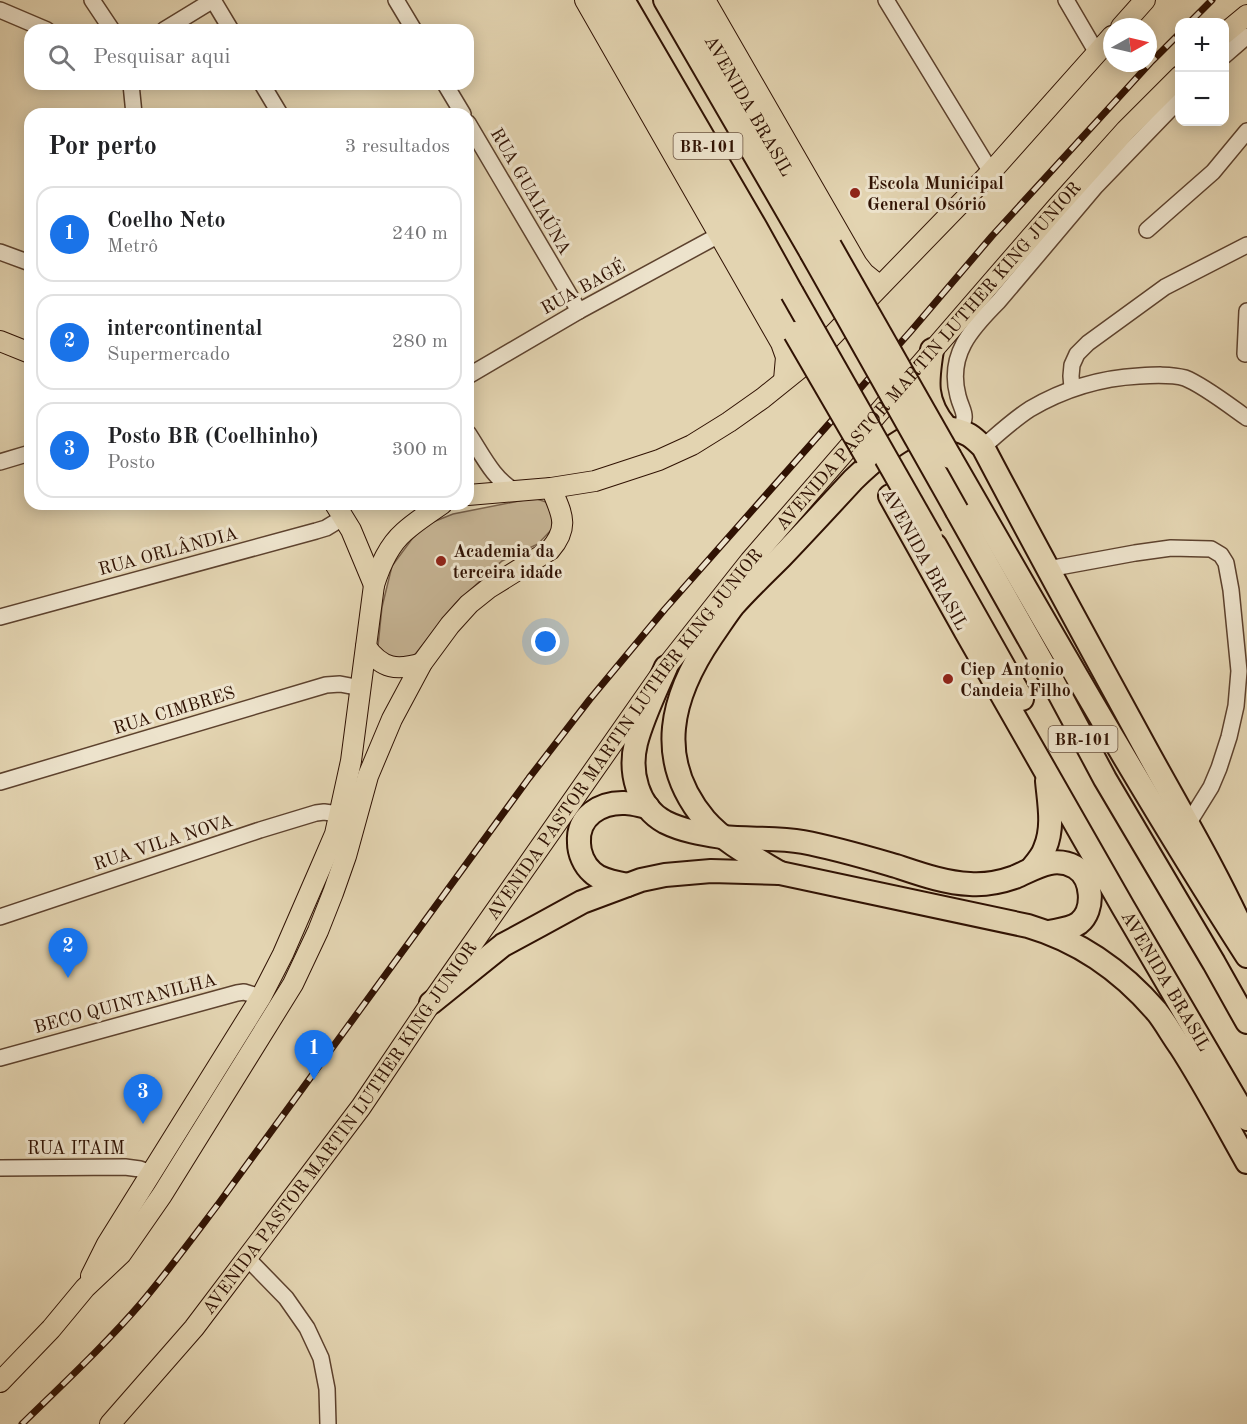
<!DOCTYPE html>
<html lang="pt">
<meta charset="utf-8">
<style>
:root{--surface:#fff;--page:#f2f2f2;--text:#202124;--muted:#757577;--line:#e0e0e0;--accent:#1a73e8}
body{margin:0;font-family:"Old Standard TT",serif;background:var(--page);color:var(--text)}
.controls{position:absolute;right:18px;top:18px;display:grid;overflow:hidden;border-radius:12px;box-shadow:0 3px 15px #0003}
.controls button{width:54px;height:54px;display:grid;place-items:center;padding:0;border:0;border-bottom:2px solid var(--line);background:var(--surface);color:var(--text);font:30px sans-serif}
.compass{position:absolute;left:1103px;top:18px;width:54px;height:54px;border-radius:50%;background:var(--surface);box-shadow:0 3px 15px #0003;rotate:82deg}
.you{position:absolute;left:546px;top:642px;width:21px;height:21px;margin:-15px;border:4px solid #fff;border-radius:50%;background:#1a73e8;box-shadow:0 0 0 9px #1a73e833}
.badge{display:grid;place-items:center;width:39px;height:39px;border-radius:50%;background:var(--accent);color:#fff;font-size:20px;font-weight:700}
.pin{position:absolute;translate:-50% -50px;filter:drop-shadow(0 2px 3px #0008)}
.pin::after{content:'';position:absolute;top:32px;width:21px;height:18px;background:inherit;clip-path:polygon(0 0,100% 0,50% 100%)}
.list{margin:0;padding:0;list-style:none}
h2{display:flex;justify-content:space-between;align-items:center;height:78px;margin:0;padding:0 24px;font-size:26px}
h2 small{font-size:20px;font-weight:400;color:var(--muted)}
.list li{display:grid;grid-template-columns:39px 1fr auto;gap:18px;align-items:center;box-sizing:border-box;height:96px;margin:0 12px 12px;padding:0 12px;border:2px solid var(--line);border-radius:18px}
.list b{display:block;font-size:22px;white-space:nowrap}
.list p{margin:0;font-size:20px;white-space:nowrap;color:var(--muted)}
.list em{font-size:20px;font-style:normal;color:var(--muted)}
.icon{flex:none;width:33px;height:33px;fill:none;stroke:currentColor;stroke-width:2;stroke-linecap:round;stroke-linejoin:round}
.map{position:relative;flex:none;width:1247px;height:1424px;overflow:hidden}
.search{position:absolute;background:var(--surface);box-shadow:0 3px 15px #0003;left:24px;top:24px;width:450px;height:66px;display:flex;align-items:center;gap:15px;box-sizing:border-box;padding:0 21px;border-radius:18px;color:var(--muted);font-size:22px}
.panel{position:absolute;background:var(--surface);box-shadow:0 3px 15px #0003;left:24px;top:108px;width:450px;height:402px;border-radius:18px}
.map>svg:first-child{display:block}
.green{fill:#c5b393;stroke:#7a624b;stroke-width:1.5}
.lines{fill:none;stroke-linecap:round;stroke-linejoin:round}
.minor-casing{stroke:#5d422e;stroke-width:18}
.major-casing{stroke:#301203;stroke-width:22}
.highway-casing{stroke:#301203;stroke-width:26}
.minor{stroke:#ede3cc;stroke-width:15}
.major{stroke:#e3d4b1;stroke-width:20}
.highway{stroke:#e3d4b1;stroke-width:22}
.rail-casing{stroke:#301203;stroke-width:7}
.rail{stroke:#ede3cc;stroke-width:4.5;stroke-dasharray:14;stroke-linecap:butt}
.highway-bridge-casing{stroke:#301203;stroke-width:26;stroke-linecap:butt}
.highway-bridge{stroke:#e3d4b1;stroke-width:22}
.poi-dot{fill:#8f2418;stroke:#ede3cc;stroke-width:2}
.labels{text-anchor:middle;stroke-width:6;stroke-linejoin:round;paint-order:stroke}
.shield{fill:#ede3cc;stroke:#69513f;stroke-width:1.5}
.shield-label{font-size:16px;font-weight:bold;fill:#301203}
.street-label{font-size:18px;fill:#301203;stroke:#ede3cc}
.poi-label{font-size:18px;font-weight:bold;fill:#301203;stroke:#ede3cc;text-anchor:start}
</style>
<div class="map">
<svg width="1247" height="1424" viewBox="0 0 1247 1424">
<rect width="100%" height="100%" fill="#e3d4b1"/>
<filter id="stains"><feTurbulence type="fractalNoise" baseFrequency=".00333" numOctaves="4"/><feColorMatrix values="0 0 0 0 .2 0 0 0 0 .09 0 0 0 0 .02 0 0 0 .5 -.17"/></filter>
<radialGradient id="worn" r=".72"><stop offset=".6" stop-color="#630" stop-opacity="0"/><stop offset="1" stop-color="#630" stop-opacity=".3"/></radialGradient>
<polygon class="green" points="534,498 546,502 552,514 552,529 538,544 502,561 455,604 413,657 383,661 378,646 382,607 392,566 412,539 428,524 453,514"/>
<g class="lines">
<defs>
<g id="minor">
<polyline points="92,0 112,30"/>
<polyline points="213,0 231,30"/>
<polyline points="396,0 414,30"/>
<polyline points="886,0 991,172"/>
<polyline points="1066,0 1097,53"/>
<polyline points="0,10 47,30"/>
<polyline points="164,30 213,0"/>
<polyline points="1224,56 1247,36"/>
<polyline points="131,84 134,114"/>
<polyline points="262,84 280,114"/>
<polyline points="445,84 463,114"/>
<polyline points="468,123 579,311"/>
<polyline points="1147,230 1213,172 1247,131"/>
<polyline points="0,252 30,263"/>
<polyline points="1245,354 1247,311"/>
<polyline points="468,376 579,311 719,235"/>
<polyline points="1072,388 1071,376 1072,365 1077,354 1088,343 1165,287 1247,245"/>
<path d="M959,431C969,414 962,412 958,396C947,355 971,329 998,302L1096,186L1180,99"/>
<path d="M468,433C482,454 493,479 515,491"/>
<path d="M983,447C998,434 1013,420 1030,409C1064,389 1100,378 1139,376C1154,375 1171,374 1185,378C1203,385 1230,406 1247,418"/>
<polyline points="0,462 30,453"/>
<polyline points="1048,569 1135,553 1171,548 1211,549 1221,555 1226,563 1231,590 1239,671 1236,706 1229,737 1219,768 1211,787 1188,824"/>
<polyline points="0,617 316,531 326,528 344,517"/>
<polyline points="0,782 326,685 340,684 361,688"/>
<polyline points="0,917 260,830 316,813 324,812 339,814"/>
<polyline points="0,1058 237,993 244,992 261,997"/>
<polyline points="0,1168 125,1167 140,1169 151,1173"/>
<polyline points="247,1258 286,1298 307,1328 321,1358 327,1389 328,1424"/>
</g>
<g id="major">
<polyline points="585,0 781,343 786,357 784,380"/>
<polyline points="705,0 857,264 864,273 880,286"/>
<polyline points="1121,27 1145,0"/>
<polyline points="1224,34 1247,15"/>
<polyline points="0,341 30,353"/>
<polyline points="468,495 551,488 595,481 659,460 692,445 729,422 763,398 804,365 991,172 1112,36"/>
<polyline points="335,504 351,530 374,585"/>
<path d="M366,647C382,669 397,671 422,663"/>
<path d="M91,1276L107,1244L261,997L283,954L323,862L335,834L351,761L374,585C380,566 388,546 404,532C415,522 429,513 442,504"/>
<path d="M0,1382L51,1329L85,1288L121,1254L162,1195L293,984L318,931L333,893L346,856L368,776L392,719L422,663L450,625L469,604L489,588L550,550C570,527 562,514 551,488"/>
<path id="s1" d="M110,1424L194,1328L361,1107L431,1003L666,667L750,561L1057,207L1126,130L1180,76"/>
</g>
<g id="highway">
<polyline points="603,0 795,333"/>
<polyline points="623,0 756,228 792,293"/>
<polyline points="665,0 811,252"/>
<path id="s2" d="M688,0L830,246"/>
<path d="M932,350C927,381 924,401 946,427"/>
<path d="M950,457C1047,625 1142,793 1247,956"/>
<path id="s3" d="M890,496L966,632L1123,907L1247,1119"/>
<polyline points="957,511 1051,678 1105,779 1214,963 1247,1022"/>
<polyline points="935,545 1022,699"/>
<path d="M666,667C656,690 642,719 636,743C629,771 637,807 665,822C683,831 703,834 722,837C749,840 776,837 803,842C835,848 865,857 896,866C920,874 945,883 970,884C985,885 1001,882 1015,877C1034,869 1053,855 1075,867C1093,878 1095,910 1079,923C1071,929 1058,930 1049,932"/>
<path d="M1032,868C1037,862 1043,855 1045,848C1054,827 1049,803 1047,781"/>
<path d="M780,873C755,858 724,842 705,820C654,759 671,696 712,636C719,626 726,615 733,606C748,589 765,573 781,557C805,532 829,506 853,480C882,452 926,412 969,435C974,438 979,443 983,447C1036,548 1091,648 1145,747C1180,811 1218,874 1247,940"/>
<path d="M627,885C615,882 601,881 592,872C584,865 579,853 579,843C577,816 601,802 625,803C633,803 641,806 648,807"/>
<path d="M431,1003L503,945L540,925L582,902L641,880L665,875L711,871L780,873L1028,926C1079,941 1122,971 1157,1012C1165,1022 1172,1035 1180,1046C1204,1083 1225,1123 1247,1162"/>
</g>
</defs>
<use href="#minor" class="minor-casing"/>
<use href="#major" class="major-casing"/>
<use href="#highway" class="highway-casing"/>
<use href="#minor" class="minor"/>
<use href="#major" class="major"/>
<use href="#highway" class="highway"/>
<defs>
<g id="rail">
<polyline points="1190,22 1212,0"/>
<path d="M22,1424C63,1384 105,1345 142,1302C169,1270 194,1236 219,1203L529,778L590,699L665,609L911,331L992,236L1152,61L1180,33"/>
</g>
</defs>
<use href="#rail" class="rail-casing"/>
<use href="#rail" class="rail"/>
<defs>
<g id="highway-bridge">
<polyline points="830,246 950,457"/>
<polyline points="811,252 957,511"/>
<polyline points="792,293 931,537"/>
<polyline points="795,333 867,457"/>
</g>
</defs>
<use href="#highway-bridge" class="highway-bridge-casing"/>
<use href="#highway-bridge" class="highway-bridge"/>
</g>
<g class="poi-dot">
<circle cx="855" cy="193" r="6"/>
<circle cx="441" cy="561" r="6"/>
<circle cx="948" cy="679" r="6"/>
</g>
<g class="labels">
<g class="shield">
<rect x="673.5" y="133" width="69" height="26" rx="4.5"/>
<rect x="1048.5" y="726" width="69" height="26" rx="4.5"/>
</g>
<g class="shield-label">
<text x="708" y="152">BR-101</text>
<text x="1083" y="745">BR-101</text>
</g>
<g class="street-label">
<text dy="6" stroke="none"><textPath href="#s2" startOffset="122">AVENIDA BRASIL</textPath></text>
<text transform="translate(531 191) rotate(60)" y="6">RUA GUAIAÚNA</text>
<text transform="translate(583 287) rotate(-29)" y="6">RUA BAGÉ</text>
<text dy="6" stroke="none"><textPath href="#s1" startOffset="1347">AVENIDA PASTOR MARTIN LUTHER KING JUNIOR</textPath></text>
<text transform="translate(168 551) rotate(-15)" y="6">RUA ORLÂNDIA</text>
<text transform="translate(925 559) rotate(61)" y="6">AVENIDA BRASIL</text>
<text transform="translate(174 710) rotate(-17)" y="6">RUA CIMBRES</text>
<text dy="6" stroke="none"><textPath href="#s1" startOffset="861">AVENIDA PASTOR MARTIN LUTHER KING JUNIOR</textPath></text>
<text transform="translate(163 842) rotate(-18)" y="6">RUA VILA NOVA</text>
<text dy="6" stroke="none"><textPath href="#s3" startOffset="558">AVENIDA BRASIL</textPath></text>
<text transform="translate(125 1003) rotate(-15)" y="6">BECO QUINTANILHA</text>
<text dy="6" stroke="none"><textPath href="#s1" startOffset="375">AVENIDA PASTOR MARTIN LUTHER KING JUNIOR</textPath></text>
<text x="76" y="1154">RUA ITAIM</text>
</g>
<g class="poi-label">
<text x="867" y="189">Escola Municipal<tspan x="867" dy="21">General Osório</tspan></text>
<text x="453" y="557">Academia da<tspan x="453" dy="21">terceira idade</tspan></text>
<text x="960" y="675">Ciep Antonio<tspan x="960" dy="21">Candeia Filho</tspan></text>
</g>
</g>
<rect width="100%" height="100%" filter="url(#stains)"/>
<rect width="100%" height="100%" fill="url(#worn)"/>
</svg>
<div class="controls">
<button>+</button>
<button>−</button>
</div>
<svg class="compass" viewBox="-18 -18 36 36"><path d="M0-13l5 13h-10z" fill="#e53935"/><path d="M0 13l5-13h-10z" fill="#757577"/></svg>
<div class="you"></div>
<div class="pin badge" style="left:314px;top:1080px">1</div>
<div class="pin badge" style="left:68px;top:978px">2</div>
<div class="pin badge" style="left:143px;top:1124px">3</div>
<div class="search"><svg class="icon" aria-label="search" viewBox="0 0 24 24"><circle cx="10" cy="10" r="6"/><path d="M15 15l6 6"/></svg>Pesquisar aqui</div>
<section class="panel">
<h2>Por perto<small>3 resultados</small></h2>
<ul class="list">
<li><span class="badge">1</span><div><b>Coelho Neto</b><p>Metrô</p></div><em>240 m</em></li>
<li><span class="badge">2</span><div><b>intercontinental</b><p>Supermercado</p></div><em>280 m</em></li>
<li><span class="badge">3</span><div><b>Posto BR (Coelhinho)</b><p>Posto</p></div><em>300 m</em></li>
</ul>
</section>
</div>
